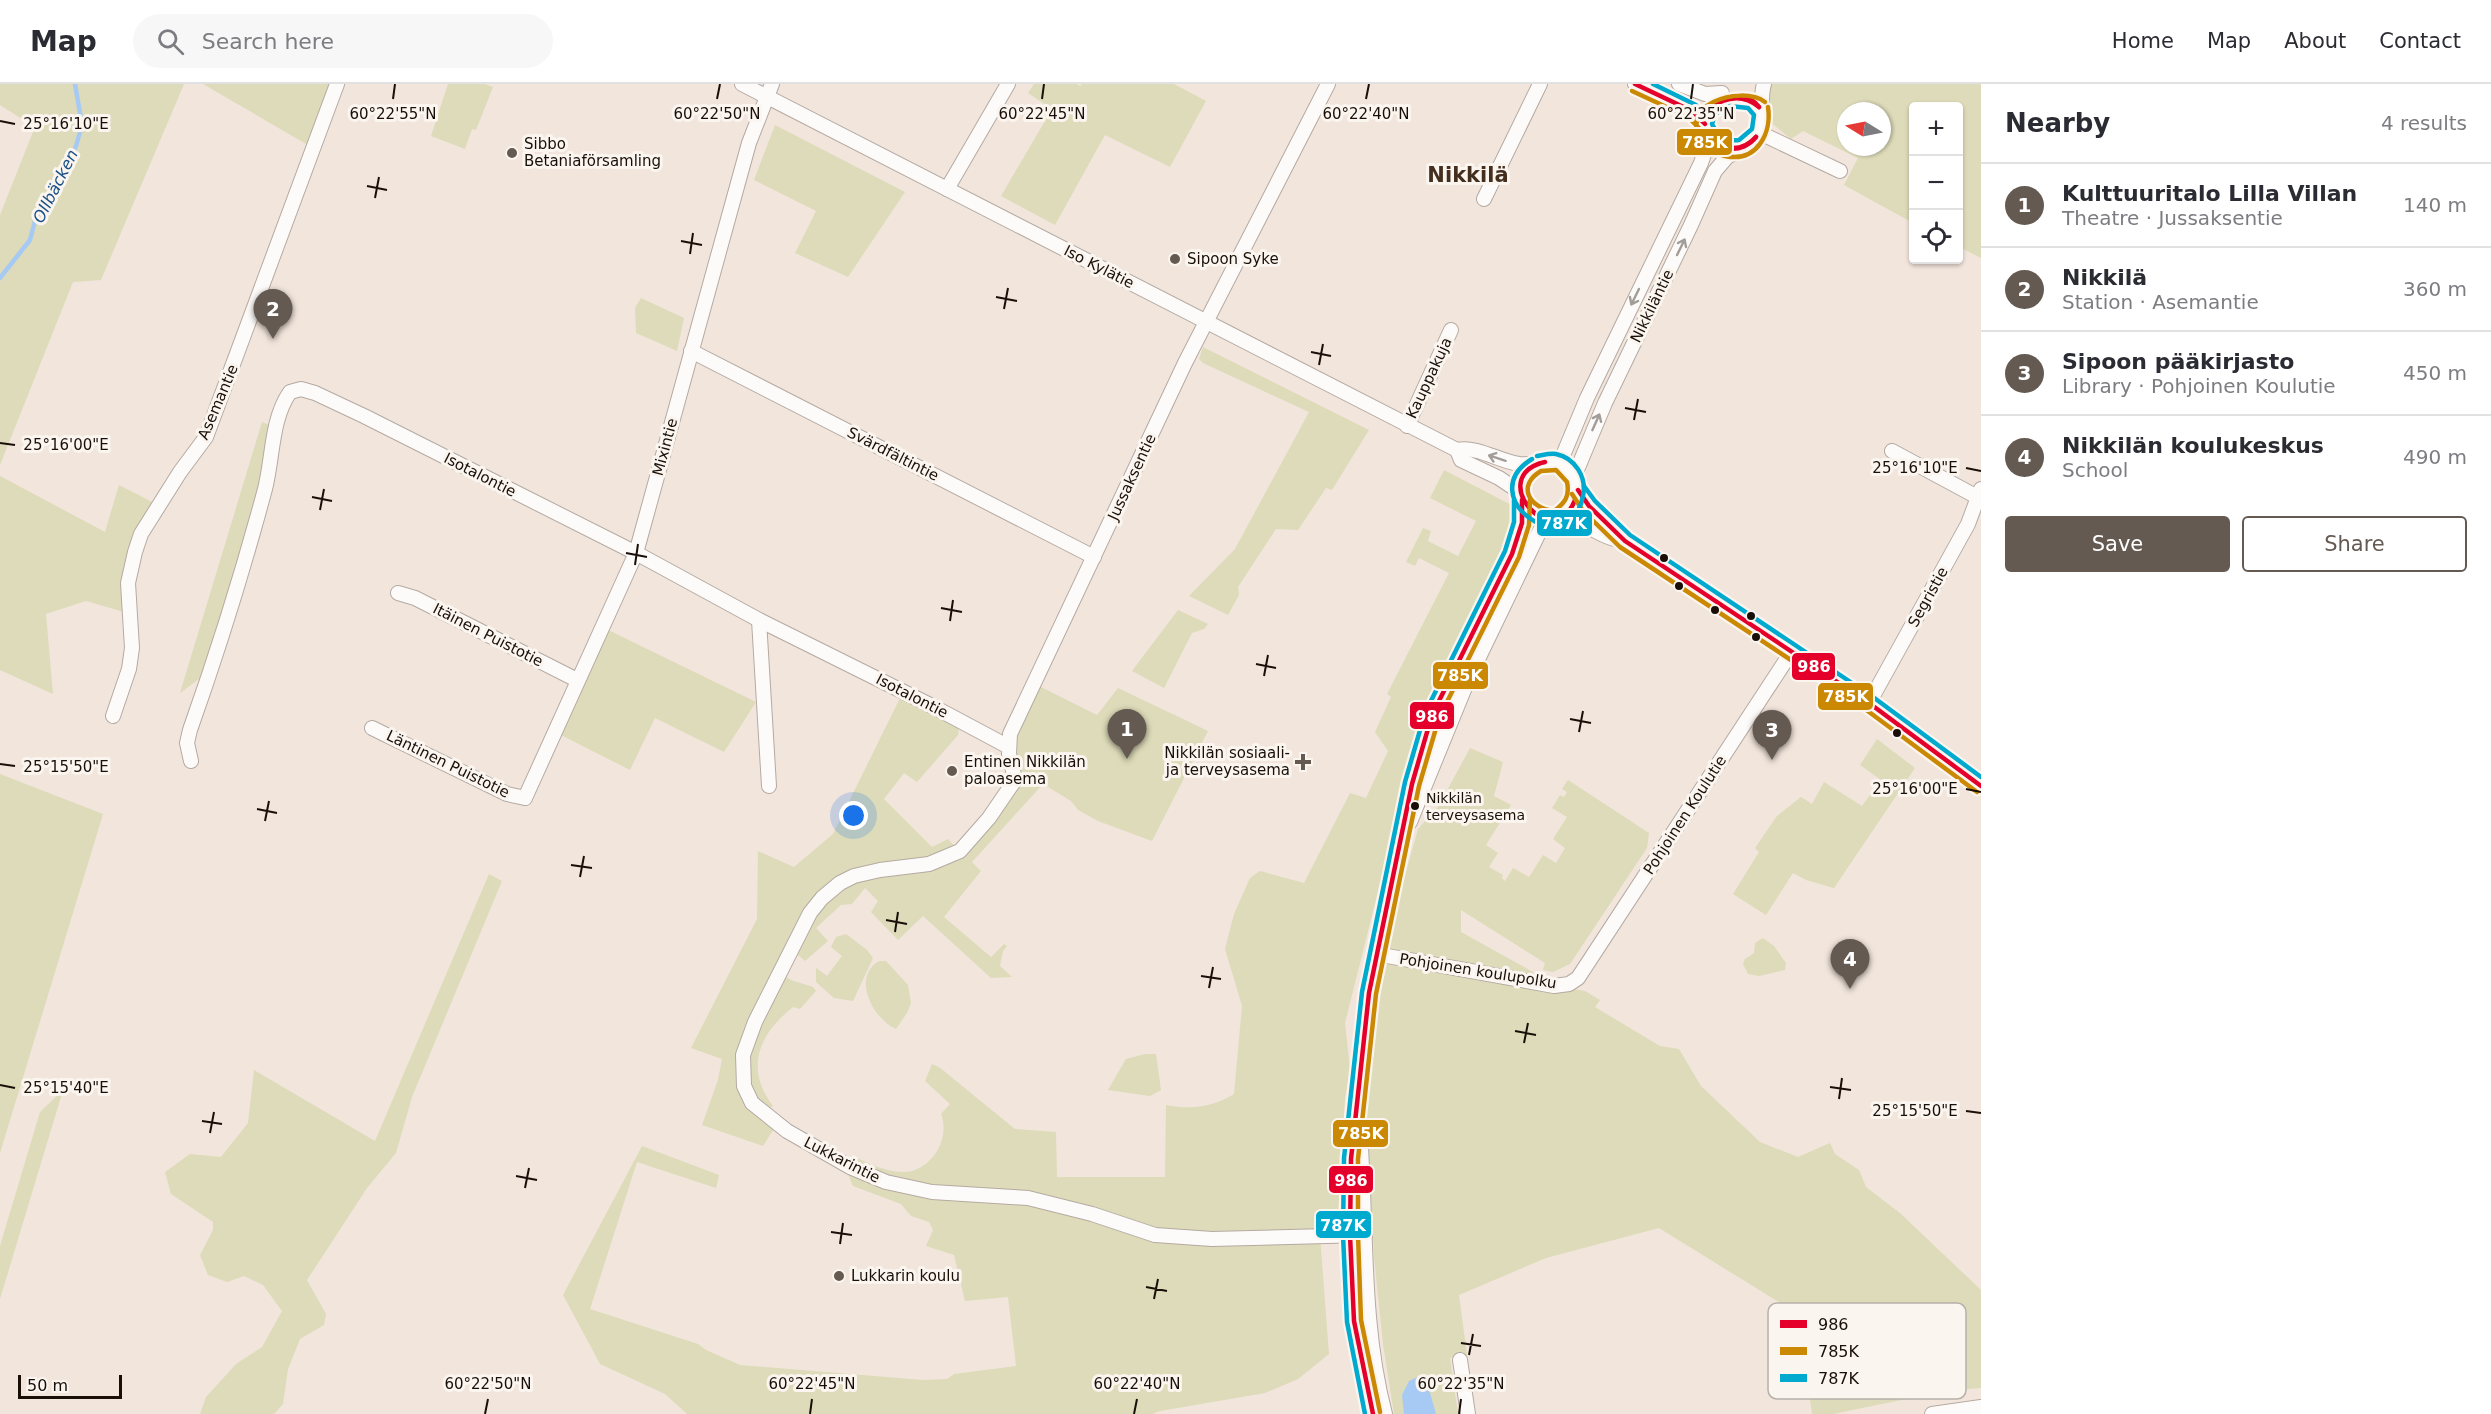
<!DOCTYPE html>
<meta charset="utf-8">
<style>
:root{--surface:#fff;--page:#f7f7f7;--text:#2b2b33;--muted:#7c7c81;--line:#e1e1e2;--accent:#655a52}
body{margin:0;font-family:"DejaVu Sans",sans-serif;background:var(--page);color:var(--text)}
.controls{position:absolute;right:18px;top:18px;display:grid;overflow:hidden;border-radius:6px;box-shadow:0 2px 4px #0004}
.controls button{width:54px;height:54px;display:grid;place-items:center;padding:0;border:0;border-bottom:2px solid var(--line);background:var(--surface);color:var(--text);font:30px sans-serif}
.compass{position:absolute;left:1837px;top:18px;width:54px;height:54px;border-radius:50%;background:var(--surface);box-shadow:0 2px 4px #0004;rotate:280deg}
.scale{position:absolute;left:18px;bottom:15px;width:104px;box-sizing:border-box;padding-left:6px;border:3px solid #190f08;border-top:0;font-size:16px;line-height:21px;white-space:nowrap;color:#190f08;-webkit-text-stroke:4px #fbf5f0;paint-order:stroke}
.you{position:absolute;left:854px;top:732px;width:21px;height:21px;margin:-15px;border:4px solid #fff;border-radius:50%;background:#1a73e8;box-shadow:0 0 0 9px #1a73e833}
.badge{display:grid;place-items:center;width:39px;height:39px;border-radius:50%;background:var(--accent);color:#fff;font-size:20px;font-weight:700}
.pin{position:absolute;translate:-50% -50px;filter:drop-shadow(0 2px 3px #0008)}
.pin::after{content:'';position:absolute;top:32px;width:21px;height:18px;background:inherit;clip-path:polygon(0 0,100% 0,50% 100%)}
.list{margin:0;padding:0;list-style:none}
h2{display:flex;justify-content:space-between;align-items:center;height:78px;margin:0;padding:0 24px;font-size:26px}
h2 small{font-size:20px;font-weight:400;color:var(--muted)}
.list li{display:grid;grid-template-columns:39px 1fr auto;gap:18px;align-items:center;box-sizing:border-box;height:84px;padding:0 24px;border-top:2px solid var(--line)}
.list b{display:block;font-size:22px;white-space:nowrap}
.list p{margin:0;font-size:20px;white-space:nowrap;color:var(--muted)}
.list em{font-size:20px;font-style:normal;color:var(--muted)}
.actions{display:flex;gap:12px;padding:18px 24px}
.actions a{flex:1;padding:14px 0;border:2px solid var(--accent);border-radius:6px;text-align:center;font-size:21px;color:var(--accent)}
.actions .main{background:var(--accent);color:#fff}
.icon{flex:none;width:33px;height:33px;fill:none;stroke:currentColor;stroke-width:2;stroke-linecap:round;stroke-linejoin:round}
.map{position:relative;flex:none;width:1981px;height:1330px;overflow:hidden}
header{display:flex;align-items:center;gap:36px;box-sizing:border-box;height:84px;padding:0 30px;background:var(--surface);border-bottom:2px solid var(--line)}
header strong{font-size:28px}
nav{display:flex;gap:33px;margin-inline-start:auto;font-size:21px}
.search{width:420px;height:54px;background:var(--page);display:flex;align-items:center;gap:15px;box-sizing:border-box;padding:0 21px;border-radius:33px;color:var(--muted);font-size:22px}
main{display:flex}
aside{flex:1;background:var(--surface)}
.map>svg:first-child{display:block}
.green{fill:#dddbb9;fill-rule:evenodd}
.water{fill:#a6caf3}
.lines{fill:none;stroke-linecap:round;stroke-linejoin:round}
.stream{stroke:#a6caf3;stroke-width:4.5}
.minor-casing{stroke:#b4aaa2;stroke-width:16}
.minor{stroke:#fdfbfa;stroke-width:14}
.bus-1-casing{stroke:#fbf5f0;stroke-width:9}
.bus-2-casing{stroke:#fbf5f0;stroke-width:9}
.bus-3-casing{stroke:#fbf5f0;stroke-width:9}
.bus-1{stroke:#e4002b;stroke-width:4.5}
.bus-2{stroke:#cb8802;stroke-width:4.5}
.bus-3{stroke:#00a9ce;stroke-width:4.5}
.oneway{stroke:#a29d99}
.ticks{fill:none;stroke:#190f08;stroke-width:2}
.poi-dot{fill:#655a52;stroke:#fbf5f0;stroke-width:2}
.bus-dot{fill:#190f08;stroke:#fbf5f0;stroke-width:2}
.labels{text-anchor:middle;stroke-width:6;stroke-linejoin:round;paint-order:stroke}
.bus-label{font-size:14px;fill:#190f08;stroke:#fbf5f0;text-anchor:start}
.poi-label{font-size:15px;fill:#190f08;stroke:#fbf5f0;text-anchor:start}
.street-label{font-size:15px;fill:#190f08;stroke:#fbf5f0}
.water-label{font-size:16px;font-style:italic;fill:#164f87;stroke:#fbf5f0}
.district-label{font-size:21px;font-weight:bold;fill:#442e1d;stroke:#fbf5f0}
.key{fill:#fbf5f0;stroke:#b7b0aa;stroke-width:1.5}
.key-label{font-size:16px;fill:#190f08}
.ticks-label{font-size:15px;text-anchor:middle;fill:#190f08;stroke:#fbf5f0;stroke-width:6;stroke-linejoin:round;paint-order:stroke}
.line-badge{stroke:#fbf5f0;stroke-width:2}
.badge-label{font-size:16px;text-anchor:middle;font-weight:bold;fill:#fff}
</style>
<header>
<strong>Map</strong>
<div class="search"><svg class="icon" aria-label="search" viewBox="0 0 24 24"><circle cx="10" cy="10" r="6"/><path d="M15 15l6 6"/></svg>Search here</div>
<nav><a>Home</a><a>Map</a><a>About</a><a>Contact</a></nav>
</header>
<main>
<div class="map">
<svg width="1981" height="1330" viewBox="0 0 1981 1330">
<rect width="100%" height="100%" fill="#f2e5dc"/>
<g class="green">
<polygon points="0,0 184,0 101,196 73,198 0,381 0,131 35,43 0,21"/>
<polygon points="203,0 337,0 313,64"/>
<polygon points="448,0 485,0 493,3 476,46 472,45 465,65 431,52"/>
<polygon points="1034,0 1077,0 1080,2 1082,0 1174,0 1206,17 1170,83 1105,51 1055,141 1001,112 1052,25 1028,9"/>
<path d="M1770,0H1981V174L1959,163L1958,22H1914L1913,139L1844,101L1858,74L1803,47L1791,55L1769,37L1765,15ZM1846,27H1882V63H1846Z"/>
<polygon points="775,41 905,108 848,193 795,169 816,127 754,96"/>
<polygon points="641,214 684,234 677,267 636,249 635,224"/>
<polygon points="1203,263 1369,346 1332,406 1326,404 1298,446 1276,445 1238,503 1239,511 1228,531 1189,512 1235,465 1309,328 1203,279 1199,275"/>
<polygon points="262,338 272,342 261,403 203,592 180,609"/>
<path d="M1444,386L1519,425L1515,449L1427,631L1410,680L1345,939L1350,985L1345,1015L1338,1133L1319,1139L1329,1270L1298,1295L1265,1309L1160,1327L1152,1330H687L665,1310L600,1280L563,1211L642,1062L719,1091L716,1104L637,1078L590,1225L698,1260L706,1266L740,1281L923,1296L947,1295L954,1290L1016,1282L1008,1213L965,1217L954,1171L926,1162L933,1146L929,1138L911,1132L901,1120L853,1102L848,1090L855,1073C870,1080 886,1088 904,1088C931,1087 951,1055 941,1030L950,1020L925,997L932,980L939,983L1015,1045L1056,1048L1057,1093H1165L1166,1021C1191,1026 1213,1023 1234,1010L1242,922L1225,865L1234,830L1250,794L1260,787L1304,799L1350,709L1366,714L1388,667L1375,648L1391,613L1387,610L1449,489L1419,474L1415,482L1406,478L1423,444L1431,447L1428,457L1458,472L1476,437L1430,414Z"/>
<polygon points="0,392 105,448 119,401 160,422 141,450 131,530 86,517 46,530 53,610 0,586"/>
<polygon points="1178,526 1208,540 1204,545 1192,549 1164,604 1132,587"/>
<polygon points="602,543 756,618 724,668 655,634 630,686 555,648"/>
<path d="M1033,599L1097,631L1118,604L1208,647L1152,757L1098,737L1078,726L1071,717L1043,700L972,778L981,787L944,833L991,873L1004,860L1007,862L1003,867L1000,882L1012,893L991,894L923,832L898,856L871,828L878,817L865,804L852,820L841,821L816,844L828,857L805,877L792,866L780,889L791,896L813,903L816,907L800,925L793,923C759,950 744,984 773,1022L763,1028L777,1040L763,1062L702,1041L718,996L722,975L691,964L757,835L758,767L794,783L833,750L901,612L960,637L958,651L917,698L904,689L884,715L932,763L948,755L959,767L1013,699L1009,663Z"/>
<polygon points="1877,655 1915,684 1834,804 1806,796 1793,789 1766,831 1733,810 1759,768 1755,764 1777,732 1801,713 1812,720 1824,698 1862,722 1881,696 1860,681"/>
<polygon points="1470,664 1503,678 1494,712 1511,721 1486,761 1498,769 1489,783 1503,791 1502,794 1505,797 1513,784 1529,793 1543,771 1556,779 1565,764 1553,755 1567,733 1552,724 1560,711 1564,713 1567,708 1562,705 1568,696 1649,749 1647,764 1570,880 1553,888 1543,886 1545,879 1461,826 1461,848 1560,903 1585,907 1600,916 1595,923 1660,962 1679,965 1701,1002 1760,1058 1798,1073 1830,1059 1835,1070 1859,1086 1866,1103 1900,1129 1981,1206 1981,1304 1945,1307 1833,1330 1812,1330 1798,1230 1659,1144 1546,1174 1459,1211 1467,1271 1450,1274 1458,1330 1394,1330 1383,1260 1374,1173 1366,1011 1375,933 1393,834 1418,745 1438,723"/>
<polygon points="0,690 103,730 0,1069"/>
<polygon points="489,790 502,797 412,1013 396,1069 367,1104 307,1196 326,1230 324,1241 300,1255 288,1285 283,1320 274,1330 200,1330 206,1313 236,1280 262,1263 282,1227 263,1201 244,1192 227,1198 208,1191 200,1171 213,1146 213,1138 171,1110 165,1088 190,1070 221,1073 248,1039 254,986 375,1057"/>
<polygon points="846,850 867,866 873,874 853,917 834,914 816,898 816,884 827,892 842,872 831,863 836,853"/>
<polygon points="1763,854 1774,862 1786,879 1785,886 1759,892 1748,890 1743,880 1745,875 1754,869 1755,859"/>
<path d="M879,877H886L908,901L911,919L907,929L896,945C873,935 851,893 879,877Z"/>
<polygon points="1145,970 1156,970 1161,1006 1150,1012 1108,1006 1126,975"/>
<polygon points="63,1006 0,1215 0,1162 40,1028"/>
</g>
<polygon class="water" points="1420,1292 1430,1309 1436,1330 1404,1330 1402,1311 1409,1297"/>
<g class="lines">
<polyline class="stream" points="0,194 30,156 36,133 47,114 60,100 76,62 82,41 75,0"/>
<defs>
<g id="minor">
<path d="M742,0L1457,366C1478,362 1498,377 1519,380C1536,382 1553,372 1568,384C1591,404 1568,442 1540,433C1513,424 1517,391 1538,379"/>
<polyline points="1328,0 1185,279 1010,650 1009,670 1014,691 1013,699 989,734 960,767 929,780 880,786 854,792 840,799 822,814 810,829 755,938 743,971 744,1002 752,1019 787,1047 850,1083 886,1098 932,1108 1028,1114 1092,1130 1155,1151 1212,1155 1365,1151"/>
<polyline points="1635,0 1692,27 1705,40"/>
<polyline points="1679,0 1705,10 1722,9"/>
<path d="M1761,24C1736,0 1675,37 1720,61C1726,65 1735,66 1742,64C1772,55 1757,22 1764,0"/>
<polyline points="1760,49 1840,87"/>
<polyline points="947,105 1008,0"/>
<polyline points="1484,115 1540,0"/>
<polyline points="691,267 1094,473"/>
<polyline points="1407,342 1451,246"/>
<polyline points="1457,366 1461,376 1499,394 1520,408"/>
<polyline points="1892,367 1981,415"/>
<polyline points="1549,377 1560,374 1564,369 1587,314 1701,79 1705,67 1706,45"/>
<polyline points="1574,393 1605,319 1691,141 1715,87 1727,73 1745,63"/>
<polyline points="1578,406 1589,422 1625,457 1869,619 1981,702"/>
<path d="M1565,430C1584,439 1603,455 1625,457"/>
<polyline points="398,509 415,514 577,596"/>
<polyline points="759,536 769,702"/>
<polyline points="1869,619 1968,440 1981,405"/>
<polyline points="113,632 129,585 132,564 128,499 135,468 141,450 180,388 206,353 337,0"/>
<polyline points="372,644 507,710 525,714 636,469 749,59 772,0"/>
<path d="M191,677L187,659L190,646C218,567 243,487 265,405C273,374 271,335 290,308L301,305L315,309L364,332L636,469L759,536L934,623L1009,663"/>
<polyline points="1410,738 1468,596 1546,434"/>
<polyline points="1376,870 1554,902 1569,900 1578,894 1792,567"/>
<path d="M1360,1049C1367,1142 1361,1239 1385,1330"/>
<polyline points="1460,1276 1468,1330"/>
<polyline points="1373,1330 1363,1289 1354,1237 1350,1151 1351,1075 1369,909 1376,870 1412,700 1432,631 1512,470 1522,439 1522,416"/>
<polyline points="1932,1330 1981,1323"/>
</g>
</defs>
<use href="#minor" class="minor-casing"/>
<use href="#minor" class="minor"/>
<defs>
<g id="bus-1">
<polyline points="1635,0 1692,27 1705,40"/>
<path d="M1709,25C1722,11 1746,6 1759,23"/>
<path d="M1709,25C1725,13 1743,10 1759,23"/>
<path d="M1707,47C1719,67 1740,70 1756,53"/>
<path d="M1707,47C1716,69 1743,70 1756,53"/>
<path d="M1545,378C1484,392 1553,472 1575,416"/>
<polyline points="1578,406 1589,422 1625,457 1869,619 1981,702"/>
<polyline points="1373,1330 1354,1237 1350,1151 1351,1075 1369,909 1412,700 1432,631 1512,470 1522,439 1522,416"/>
</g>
<g id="bus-2">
<polyline points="1632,7 1688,33 1700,45"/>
<path d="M1765,18C1741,0 1671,22 1706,60C1712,66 1718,71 1725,72C1757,79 1772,49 1768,23"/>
<polyline points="1572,410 1583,427 1620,463 1865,625 1977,708"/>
<path d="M1554,427C1528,424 1517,401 1541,387L1556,386L1567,398C1570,412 1565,419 1554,427"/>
<polyline points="1380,1328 1361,1236 1358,1151 1358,1075 1376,910 1419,702 1439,634 1519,473 1529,441 1530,416"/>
</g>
<g id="bus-3">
<polyline points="1653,0 1696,21 1710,35"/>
<path d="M1730,22L1748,24L1754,31L1752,45L1739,56C1726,58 1718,52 1712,40L1715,30Z"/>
<path d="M1532,375C1471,412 1569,483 1583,412C1587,393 1575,374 1556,370C1550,369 1543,371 1537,372"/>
<polyline points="1584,402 1595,417 1630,451 1873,613 1981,693"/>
<polyline points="1365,1330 1347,1238 1343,1151 1344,1074 1362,908 1405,698 1425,629 1505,467 1514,438 1514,416"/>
</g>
</defs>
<use href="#bus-1" class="bus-1-casing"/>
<use href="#bus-2" class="bus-2-casing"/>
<use href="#bus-3" class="bus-3-casing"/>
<use href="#bus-1" class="bus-1"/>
<use href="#bus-2" class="bus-2"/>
<use href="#bus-3" class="bus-3"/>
</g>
<defs><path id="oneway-shaft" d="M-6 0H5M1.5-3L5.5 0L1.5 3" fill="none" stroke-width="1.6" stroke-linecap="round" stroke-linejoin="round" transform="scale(1.5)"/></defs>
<g class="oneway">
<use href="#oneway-shaft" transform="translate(1681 163) rotate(-64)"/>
<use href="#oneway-shaft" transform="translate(1635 213) rotate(116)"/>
<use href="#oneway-shaft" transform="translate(1596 338) rotate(-66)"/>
<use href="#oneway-shaft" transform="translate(1497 374) rotate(-162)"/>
</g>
<path class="ticks" d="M393,15L395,0M717,15L720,0M1042,15L1044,0M1366,15L1369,0M1691,15L1693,0M0,37L15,40M367,102L387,106M375,114L379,93M681,157L702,161M690,170L693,149M996,213L1017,217M1004,225L1008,204M1311,268L1331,272M1319,281L1323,260M1625,324L1646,328M1634,336L1638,315M0,359L15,361M1966,384L1981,387M312,413L332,417M320,426L324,405M626,469L647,473M635,481L638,460M941,524L962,528M950,537L953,516M1256,580L1276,584M1264,592L1268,571M1570,635L1591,639M1579,648L1583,627M0,680L15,682M1966,705L1981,708M257,725L277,729M265,737L269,717M571,781L592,784M580,793L584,772M886,836L907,840M895,848L898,828M1201,892L1221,895M1209,904L1213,883M1515,947L1536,951M1524,959L1528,939M0,1001L15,1004M1830,1003L1851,1006M1839,1015L1842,994M1966,1027L1981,1029M202,1037L222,1040M210,1049L214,1028M516,1092L537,1096M525,1104L529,1084M831,1148L852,1151M840,1160L843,1139M1146,1203L1167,1207M1154,1215L1158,1195M1461,1259L1481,1262M1469,1271L1473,1250M485,1330L488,1315M810,1330L812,1315M1134,1330L1137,1315M1459,1330L1461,1315"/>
<g class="poi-dot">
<circle cx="512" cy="69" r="6"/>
<circle cx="1175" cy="175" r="6"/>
<path d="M1300 669h6v6h6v6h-6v6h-6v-6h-6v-6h6z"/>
<circle cx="952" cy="687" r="6"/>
<circle cx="839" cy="1192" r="6"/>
</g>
<g class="bus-dot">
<circle cx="1664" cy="474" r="5"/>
<circle cx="1679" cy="502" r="5"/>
<circle cx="1715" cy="526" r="5"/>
<circle cx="1751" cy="532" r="5"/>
<circle cx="1756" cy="553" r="5"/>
<circle cx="1897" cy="649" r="5"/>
<circle cx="1415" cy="722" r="5"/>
</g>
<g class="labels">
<g class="bus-label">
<text x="1426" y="719">Nikkilän<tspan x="1426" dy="17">terveysasema</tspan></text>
</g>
<g class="poi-label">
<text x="524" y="65">Sibbo<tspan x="524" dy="17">Betaniaförsamling</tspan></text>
<text x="1187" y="180">Sipoon Syke</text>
<text x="1290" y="674" text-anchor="end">Nikkilän sosiaali-<tspan x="1290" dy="17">ja terveysasema</tspan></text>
<text x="964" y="683">Entinen Nikkilän<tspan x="964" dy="17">paloasema</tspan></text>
<text x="851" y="1197">Lukkarin koulu</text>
</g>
<g class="street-label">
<text transform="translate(1099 183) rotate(27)" y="5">Iso Kylätie</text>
<text transform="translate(1652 222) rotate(-64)" y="5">Nikkiläntie</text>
<text transform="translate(1429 294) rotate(-65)" y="5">Kauppakuja</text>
<text transform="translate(218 318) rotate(-67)" y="5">Asemantie</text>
<text transform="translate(665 363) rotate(-75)" y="5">Mixintie</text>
<text transform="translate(893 370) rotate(27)" y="5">Svärdfältintie</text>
<text transform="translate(480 391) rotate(27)" y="5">Isotalontie</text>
<text transform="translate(1132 393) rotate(-65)" y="5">Jussaksentie</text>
<text transform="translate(1928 513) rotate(-61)" y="5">Segristie</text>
<text transform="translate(488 551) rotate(27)" y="5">Itäinen Puistotie</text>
<text transform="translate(912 612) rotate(27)" y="5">Isotalontie</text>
<text transform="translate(448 680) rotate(26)" y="5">Läntinen Puistotie</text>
<text transform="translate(1685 731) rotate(-57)" y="5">Pohjoinen Koulutie</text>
<text transform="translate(1478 887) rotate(9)" y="5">Pohjoinen koulupolku</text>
<text transform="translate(842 1076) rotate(27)" y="5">Lukkarintie</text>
</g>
<g class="water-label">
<text transform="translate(55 102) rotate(-63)" y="6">Ollbäcken</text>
</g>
<g class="district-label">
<text x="1468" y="98">Nikkilä</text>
</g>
</g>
<rect x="1768" y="1219" width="198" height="96" rx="9" class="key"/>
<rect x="1780" y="1236" width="27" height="8" fill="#e4002b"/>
<rect x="1780" y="1263" width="27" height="8" fill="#cb8802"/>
<rect x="1780" y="1290" width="27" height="8" fill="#00a9ce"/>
<g class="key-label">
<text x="1818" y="1246">986</text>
<text x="1818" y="1273">785K</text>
<text x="1818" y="1300">787K</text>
</g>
<g class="ticks-label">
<text x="393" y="35">60°22'55"N</text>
<text x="717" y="35">60°22'50"N</text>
<text x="1042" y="35">60°22'45"N</text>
<text x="1366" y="35">60°22'40"N</text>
<text x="1691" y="35">60°22'35"N</text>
<text x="66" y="45">25°16'10"E</text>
<text x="66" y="366">25°16'00"E</text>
<text x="1915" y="389">25°16'10"E</text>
<text x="66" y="688">25°15'50"E</text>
<text x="1915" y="710">25°16'00"E</text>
<text x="66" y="1009">25°15'40"E</text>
<text x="1915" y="1032">25°15'50"E</text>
<text x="488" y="1305">60°22'50"N</text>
<text x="812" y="1305">60°22'45"N</text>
<text x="1137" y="1305">60°22'40"N</text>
<text x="1461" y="1305">60°22'35"N</text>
</g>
<g class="line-badge">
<rect x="1676" y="44" width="57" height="28" rx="6" fill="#cb8802"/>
<rect x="1536" y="425" width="57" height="28" rx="6" fill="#00a9ce"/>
<rect x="1791" y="568" width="45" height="29" rx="6" fill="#e4002b"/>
<rect x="1432" y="577" width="57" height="29" rx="6" fill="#cb8802"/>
<rect x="1817" y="598" width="57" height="29" rx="6" fill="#cb8802"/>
<rect x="1409" y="617" width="46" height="29" rx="6" fill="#e4002b"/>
<rect x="1332" y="1035" width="57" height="29" rx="6" fill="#cb8802"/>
<rect x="1328" y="1081" width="46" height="29" rx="6" fill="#e4002b"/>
<rect x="1315" y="1126" width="57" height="29" rx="6" fill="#00a9ce"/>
</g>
<g class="badge-label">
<text x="1705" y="64">785K</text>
<text x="1564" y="445">787K</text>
<text x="1814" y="588">986</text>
<text x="1460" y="597">785K</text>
<text x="1846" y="618">785K</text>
<text x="1432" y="638">986</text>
<text x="1361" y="1055">785K</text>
<text x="1351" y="1102">986</text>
<text x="1343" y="1147">787K</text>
</g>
</svg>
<div class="controls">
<button>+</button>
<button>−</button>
<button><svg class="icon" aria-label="locate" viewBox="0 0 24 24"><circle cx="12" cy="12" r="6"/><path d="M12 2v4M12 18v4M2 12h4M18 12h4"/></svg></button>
</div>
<svg class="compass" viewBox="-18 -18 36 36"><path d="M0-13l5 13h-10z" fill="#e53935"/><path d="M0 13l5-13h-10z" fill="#7c7c81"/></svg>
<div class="scale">50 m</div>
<div class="you"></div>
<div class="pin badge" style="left:1127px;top:675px">1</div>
<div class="pin badge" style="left:273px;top:255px">2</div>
<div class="pin badge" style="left:1772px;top:676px">3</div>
<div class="pin badge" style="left:1850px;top:905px">4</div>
</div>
<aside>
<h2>Nearby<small>4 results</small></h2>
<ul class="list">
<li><span class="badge">1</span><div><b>Kulttuuritalo Lilla Villan</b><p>Theatre · Jussaksentie</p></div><em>140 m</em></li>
<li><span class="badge">2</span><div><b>Nikkilä</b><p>Station · Asemantie</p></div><em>360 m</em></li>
<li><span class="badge">3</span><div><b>Sipoon pääkirjasto</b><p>Library · Pohjoinen Koulutie</p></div><em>450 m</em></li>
<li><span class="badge">4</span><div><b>Nikkilän koulukeskus</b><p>School</p></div><em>490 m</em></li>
</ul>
<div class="actions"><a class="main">Save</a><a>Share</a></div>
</aside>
</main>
